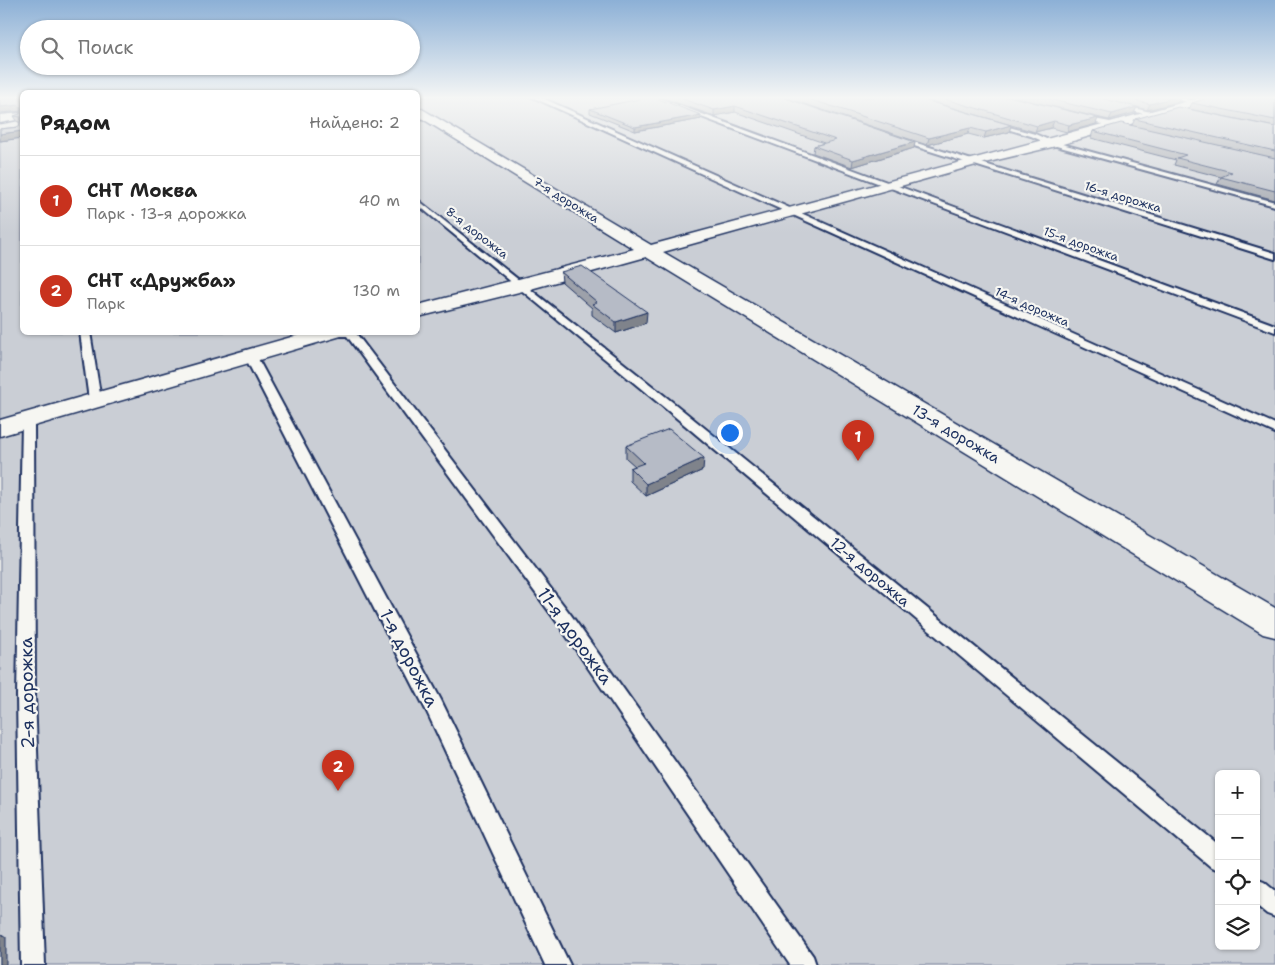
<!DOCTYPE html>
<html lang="ru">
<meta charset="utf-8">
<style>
:root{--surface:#fff;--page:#f2f2f2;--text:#222;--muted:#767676;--line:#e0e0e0;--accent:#c8321e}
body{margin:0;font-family:"Shantell Sans",sans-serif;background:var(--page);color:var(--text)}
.controls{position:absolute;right:15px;bottom:15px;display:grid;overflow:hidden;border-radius:8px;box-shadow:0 1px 4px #0004}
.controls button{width:45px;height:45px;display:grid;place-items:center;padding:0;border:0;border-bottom:1px solid var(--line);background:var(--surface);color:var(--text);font:25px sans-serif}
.you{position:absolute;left:729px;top:432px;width:18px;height:18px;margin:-12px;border:4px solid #fff;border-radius:50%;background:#1a73e8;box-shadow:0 0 0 8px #1a73e833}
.badge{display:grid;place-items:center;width:32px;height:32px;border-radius:50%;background:var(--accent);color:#fff;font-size:16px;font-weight:700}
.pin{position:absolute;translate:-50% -41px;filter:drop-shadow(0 1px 2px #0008)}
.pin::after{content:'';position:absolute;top:26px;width:18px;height:15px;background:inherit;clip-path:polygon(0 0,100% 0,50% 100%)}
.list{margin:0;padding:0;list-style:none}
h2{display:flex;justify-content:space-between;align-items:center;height:65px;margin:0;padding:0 20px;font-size:21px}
h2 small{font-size:16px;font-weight:400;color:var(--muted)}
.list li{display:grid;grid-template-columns:32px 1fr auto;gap:15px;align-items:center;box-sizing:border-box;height:90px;padding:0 20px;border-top:1px solid var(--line)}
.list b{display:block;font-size:19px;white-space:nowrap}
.list p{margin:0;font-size:16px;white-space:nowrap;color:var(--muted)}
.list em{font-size:16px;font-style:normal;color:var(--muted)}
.icon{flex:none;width:28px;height:28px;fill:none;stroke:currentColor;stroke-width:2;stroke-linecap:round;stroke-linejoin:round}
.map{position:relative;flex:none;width:1275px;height:965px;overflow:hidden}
.search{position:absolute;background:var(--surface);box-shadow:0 1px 4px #0004;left:20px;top:20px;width:400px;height:55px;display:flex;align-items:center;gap:12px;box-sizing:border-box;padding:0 18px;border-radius:28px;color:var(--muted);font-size:19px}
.panel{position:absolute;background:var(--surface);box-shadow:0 1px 4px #0004;left:20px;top:90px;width:400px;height:245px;border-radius:8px}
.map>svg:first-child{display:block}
.green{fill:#caced5;stroke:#727e9a;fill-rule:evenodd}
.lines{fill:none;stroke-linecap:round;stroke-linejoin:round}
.lane-casing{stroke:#1b2f5e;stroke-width:4}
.street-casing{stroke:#1b2f5e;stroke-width:3}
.lane{fill:#f6f6f2;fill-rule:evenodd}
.street{fill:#f6f6f2;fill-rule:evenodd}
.wall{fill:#9da1aa;stroke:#1b2f5e}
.shaded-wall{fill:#7f838b;stroke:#1b2f5e}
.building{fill:#b6bbc6;stroke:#1b2f5e}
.labels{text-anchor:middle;stroke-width:4.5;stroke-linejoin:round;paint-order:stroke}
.far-street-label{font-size:12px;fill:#1b2f5e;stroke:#f6f6f2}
.street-label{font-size:15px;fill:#1b2f5e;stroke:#f6f6f2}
.near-street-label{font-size:18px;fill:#1b2f5e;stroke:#f6f6f2}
</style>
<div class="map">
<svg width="1275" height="965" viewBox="0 0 1275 965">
<rect width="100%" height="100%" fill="#e9eae9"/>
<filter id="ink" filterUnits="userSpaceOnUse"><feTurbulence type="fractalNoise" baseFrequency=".02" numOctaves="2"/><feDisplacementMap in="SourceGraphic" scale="10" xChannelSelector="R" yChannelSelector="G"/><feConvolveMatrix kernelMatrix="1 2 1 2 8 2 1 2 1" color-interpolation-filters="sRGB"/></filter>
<g filter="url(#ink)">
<path class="green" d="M418,97H1174L1187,100L1199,97H1275V965H0V137L22,134V332H418ZM1219,774H1256V946H1219Z"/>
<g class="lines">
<defs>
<g id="lane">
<polygon points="532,97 540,97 1275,424 1275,433"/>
<polygon points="648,97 656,97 1275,325 1275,332"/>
<polygon points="1169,97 1180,97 1200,103 1197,105"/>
<polygon points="1117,104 1155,113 1156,114 1153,116 1115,107"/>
<polygon points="1078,116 1121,124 1124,126 1121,128 1076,119"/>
<polygon points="990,122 1035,134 1051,141 1275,202 1275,206 1049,144 1031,136 990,124"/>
<polygon points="897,137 1275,253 1275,259 895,140 894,139"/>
<polygon points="418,200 675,404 1219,845 1219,870 1211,867 667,410 418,205"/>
<polygon points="80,332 90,332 101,400 95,404 89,400"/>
<polygon points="322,332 355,332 571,615 813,956 816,965 790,965 559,625 347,336 322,336"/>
<polygon points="251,354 257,357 441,700 570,965 545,965 427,712 245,357"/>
<polygon points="28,417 34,421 35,696 45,965 21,965 17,696 22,421"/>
<polygon points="1256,879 1264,882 1275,891 1275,917 1267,914 1256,905"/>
</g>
<g id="street">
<polygon points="1203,97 1222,97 1056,146 976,165 663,252 1275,608 1275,637 1263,634 646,257 527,290 418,317 418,305 634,249 418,116 418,108 422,109 651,245"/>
<polygon points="22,113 22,119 0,123 0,115"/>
<polygon points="309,332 344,332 341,336 0,436 0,420"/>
</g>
</defs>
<use href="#lane" class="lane-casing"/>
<use href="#street" class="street-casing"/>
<use href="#lane" class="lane"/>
<use href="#street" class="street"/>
</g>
<g class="wall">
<polygon points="0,97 22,97 22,138 0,141 0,129 19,127 20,122 18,122 14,116 20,114 21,111 0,113"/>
<polygon points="660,97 782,97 915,142 914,148 852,167 813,153 814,146 824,143 735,112 714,116"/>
<polygon points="784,97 914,97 1011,125 1009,132 984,138 968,134 927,145"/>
<polygon points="916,97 1012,97 1096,124 1067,132 1051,128 1035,132"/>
<polygon points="1013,97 1180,97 1178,102 1147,110 1137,107 1134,113 1109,120"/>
<polygon points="1275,99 1275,127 1189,109 1192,103"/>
<polygon points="590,109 701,119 635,131 590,113"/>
<polygon points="1135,119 1275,127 1275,200 1217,184 1221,177 1174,165 1176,160 1091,138 1093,131 1132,125"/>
<polygon points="561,272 646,323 616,333 592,315 592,308 562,282"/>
<polygon points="626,446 703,470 646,496 630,481 630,468 635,466 626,458"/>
</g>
<g class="shaded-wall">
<polygon points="1175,97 1180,97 1178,102 1147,110 1150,104"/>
<polygon points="19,105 22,111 0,113 0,107"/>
<polygon points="735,106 735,112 714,116 714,110"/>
<polygon points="1137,107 1134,113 1109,120 1112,114"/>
<polygon points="701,115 701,119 635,131 635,127"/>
<polygon points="1098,118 1096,124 1067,132 1069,125"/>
<polygon points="1054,121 1051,128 1035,132 1037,126"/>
<polygon points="1011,125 1009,132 984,138 986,132"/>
<polygon points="970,128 968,134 927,145 929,138"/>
<polygon points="22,131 22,138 0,141 0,134"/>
<polygon points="915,142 914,148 852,167 853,160"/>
<polygon points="647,312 646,323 616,333 616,322"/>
<polygon points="704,458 703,470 646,496 646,484"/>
<polygon points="0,933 6,937 6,965 0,965"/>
</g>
<g class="building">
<polygon points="0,97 22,97 22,131 0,134 0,129 19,127 21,117 14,116 20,114 21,107 19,105 0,107"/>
<polygon points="650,97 653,97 701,115 635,127 590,109"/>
<polygon points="677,97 782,97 915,142 853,160 814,146 836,140 735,106 714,110"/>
<polygon points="803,97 914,97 1011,125 986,132 970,128 929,138"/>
<polygon points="938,97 1012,97 1098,118 1069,125 1054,121 1037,126"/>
<polygon points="1040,97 1095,97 1137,107 1112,114"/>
<polygon points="1122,97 1175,97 1150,104"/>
<polygon points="1210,97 1268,97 1275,99 1275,120 1192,103"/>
<polygon points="1178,107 1275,127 1275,151 1135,119"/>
<polygon points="1121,123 1275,158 1275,191 1221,177 1232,172 1177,158 1186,155 1093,131"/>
<polygon points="582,266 647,312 616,322 592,304 597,302 561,272"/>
<polygon points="669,429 704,458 646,484 630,468 644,463 626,446"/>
</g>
</g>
<linearGradient id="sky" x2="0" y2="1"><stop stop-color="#8cb0d6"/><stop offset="0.42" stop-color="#f5f6f5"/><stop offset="1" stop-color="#f5f6f5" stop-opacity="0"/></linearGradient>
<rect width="1275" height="233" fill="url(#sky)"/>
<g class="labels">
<g class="far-street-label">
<text transform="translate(1123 197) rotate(17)" y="4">16-я дорожка</text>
<text transform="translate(566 200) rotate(32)" y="4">7-я дорожка</text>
<text transform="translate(477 233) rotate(38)" y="4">8-я дорожка</text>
<text transform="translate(1081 244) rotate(20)" y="4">15-я дорожка</text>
<text transform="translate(1032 307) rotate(24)" y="4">14-я дорожка</text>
</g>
<g class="street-label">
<text transform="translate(956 434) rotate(31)" y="5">13-я дорожка</text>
<text transform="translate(870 572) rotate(40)" y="5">12-я дорожка</text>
</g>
<g class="near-street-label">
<text transform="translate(575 636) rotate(54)" y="6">11-я дорожка</text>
<text transform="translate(409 658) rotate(63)" y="6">1-я дорожка</text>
<text transform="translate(27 693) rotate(-91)" y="6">2-я дорожка</text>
</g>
</g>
</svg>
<div class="controls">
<button>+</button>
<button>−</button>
<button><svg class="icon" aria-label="locate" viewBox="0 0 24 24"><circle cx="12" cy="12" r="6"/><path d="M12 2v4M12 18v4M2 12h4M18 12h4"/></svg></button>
<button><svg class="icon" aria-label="layers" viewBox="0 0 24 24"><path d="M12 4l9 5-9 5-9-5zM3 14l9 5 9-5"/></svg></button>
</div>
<div class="you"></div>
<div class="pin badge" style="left:858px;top:461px">1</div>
<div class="pin badge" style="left:338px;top:791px">2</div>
<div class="search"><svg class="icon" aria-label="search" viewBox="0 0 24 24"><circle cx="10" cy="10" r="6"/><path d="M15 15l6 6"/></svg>Поиск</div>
<section class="panel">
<h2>Рядом<small>Найдено: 2</small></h2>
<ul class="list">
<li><span class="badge">1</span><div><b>СНТ Моква</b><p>Парк · 13-я дорожка</p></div><em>40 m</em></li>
<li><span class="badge">2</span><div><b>СНТ «Дружба»</b><p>Парк</p></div><em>130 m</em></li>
</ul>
</section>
</div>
